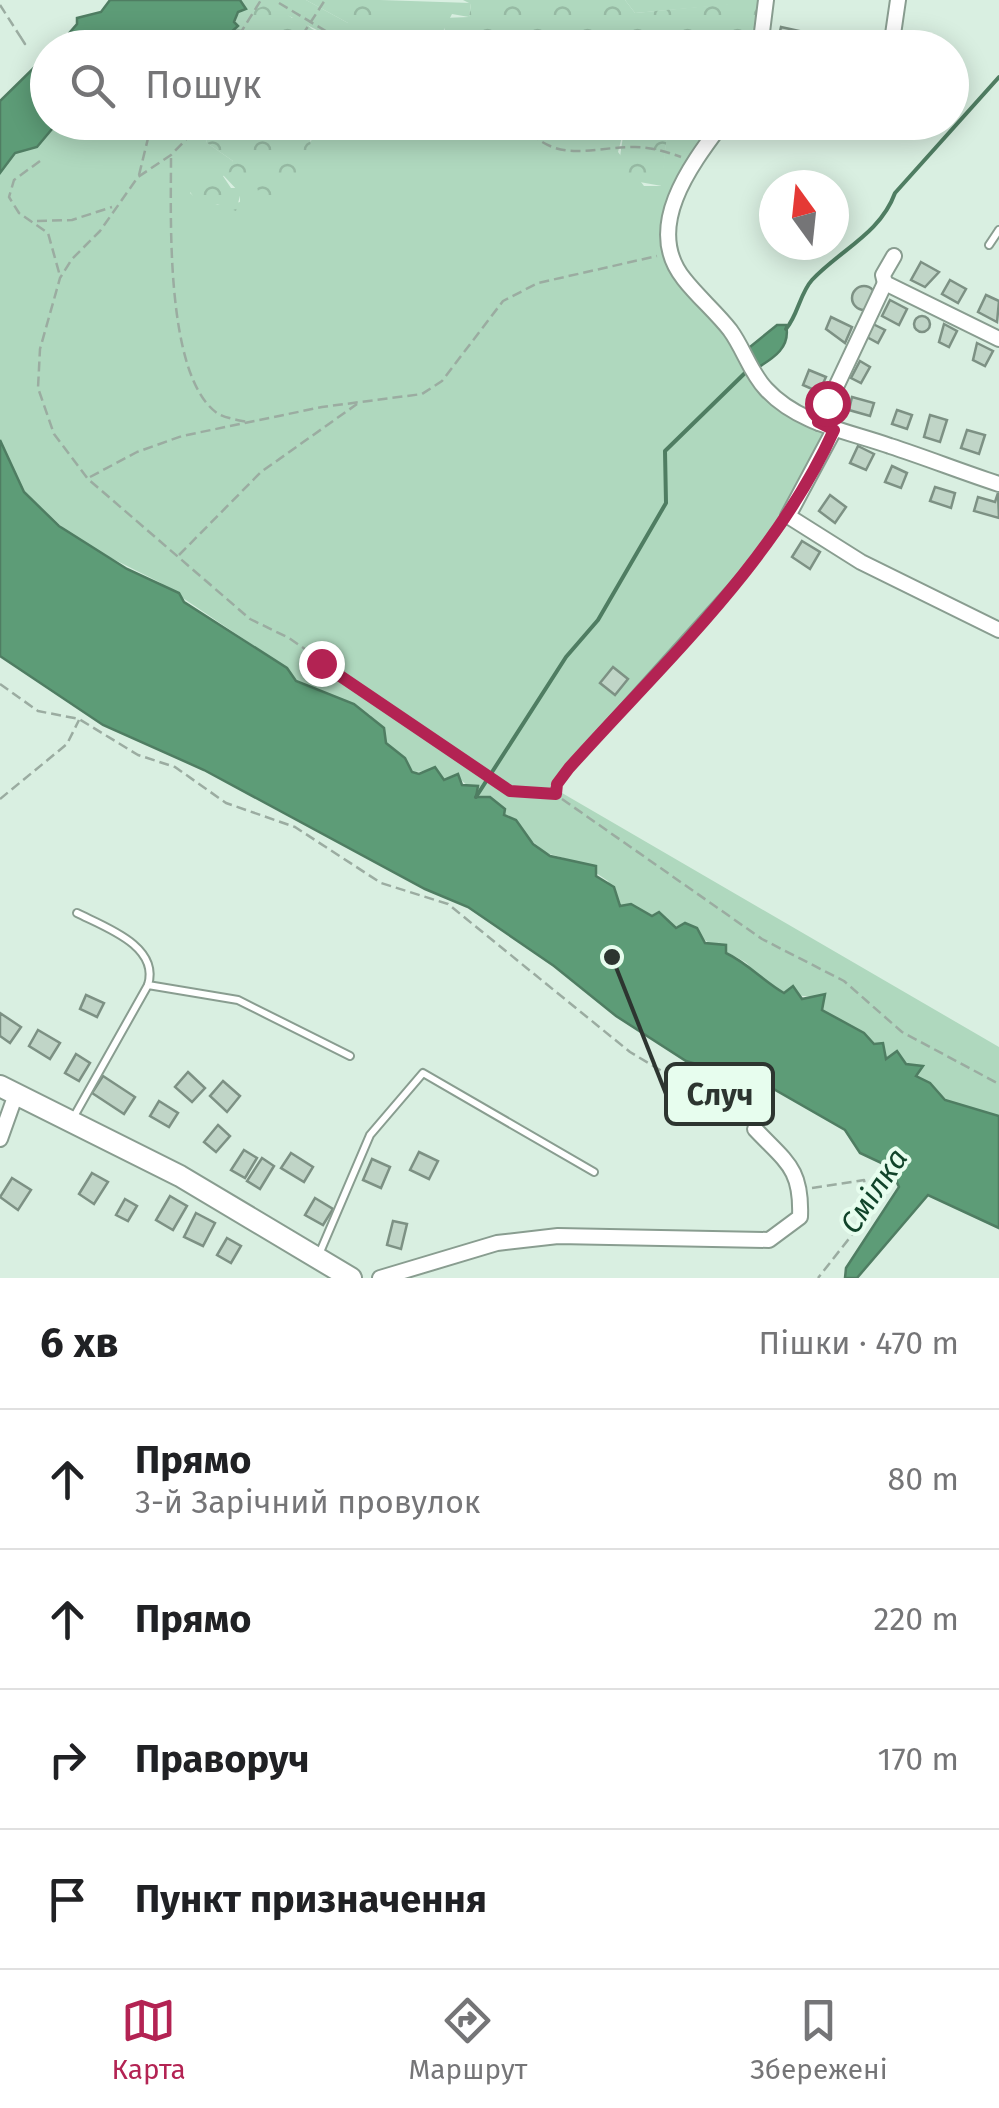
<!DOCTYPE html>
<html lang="uk">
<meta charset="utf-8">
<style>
:root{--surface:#fff;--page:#f2f2f2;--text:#202124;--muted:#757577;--line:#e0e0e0;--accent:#b32353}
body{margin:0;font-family:"Fira Sans",sans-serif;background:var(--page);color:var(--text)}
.compass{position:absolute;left:759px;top:170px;width:90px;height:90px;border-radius:50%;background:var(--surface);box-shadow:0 5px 25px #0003;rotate:345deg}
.stop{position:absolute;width:30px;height:30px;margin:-22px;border:8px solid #b32353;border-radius:50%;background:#fff}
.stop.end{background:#b32353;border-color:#fff;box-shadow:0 2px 10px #0008}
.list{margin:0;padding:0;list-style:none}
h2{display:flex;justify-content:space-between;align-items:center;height:130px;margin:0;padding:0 40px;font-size:42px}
h2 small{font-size:32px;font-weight:400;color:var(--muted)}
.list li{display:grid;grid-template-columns:65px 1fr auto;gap:30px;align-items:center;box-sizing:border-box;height:140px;padding:0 40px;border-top:2px solid var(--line)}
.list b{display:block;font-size:38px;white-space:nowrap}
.list p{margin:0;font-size:32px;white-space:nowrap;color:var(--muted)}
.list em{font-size:32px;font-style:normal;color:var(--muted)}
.icon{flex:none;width:55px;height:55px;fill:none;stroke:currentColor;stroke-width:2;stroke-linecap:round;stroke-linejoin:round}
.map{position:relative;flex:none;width:999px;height:1278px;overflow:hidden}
.search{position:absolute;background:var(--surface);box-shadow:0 5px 25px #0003;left:30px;right:30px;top:30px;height:110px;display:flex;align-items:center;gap:25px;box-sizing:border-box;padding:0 35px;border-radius:55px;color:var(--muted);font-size:38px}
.sheet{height:690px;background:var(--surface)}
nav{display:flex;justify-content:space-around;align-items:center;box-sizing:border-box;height:140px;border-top:2px solid var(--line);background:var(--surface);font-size:28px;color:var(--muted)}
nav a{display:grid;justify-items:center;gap:5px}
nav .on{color:var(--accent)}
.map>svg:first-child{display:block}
.grass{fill:#afd8be}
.forest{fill:url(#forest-crowns)}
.water{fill:#5d9c77;stroke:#4f7d62;stroke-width:2.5}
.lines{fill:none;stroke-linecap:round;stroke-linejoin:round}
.stream{stroke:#4f7d62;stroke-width:4}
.building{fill:#c0d5c7;stroke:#7d9184;stroke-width:2.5}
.lane-casing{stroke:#899d90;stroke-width:10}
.street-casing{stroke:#899d90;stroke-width:18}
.secondary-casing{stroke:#899d90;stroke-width:24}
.path{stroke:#9baca1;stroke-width:2.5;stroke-dasharray:10 5;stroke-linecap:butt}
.lane{stroke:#fff;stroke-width:6}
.street{stroke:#fff;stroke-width:14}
.secondary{stroke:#fff;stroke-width:20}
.route{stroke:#b32353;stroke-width:12}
.labels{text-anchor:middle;stroke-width:8;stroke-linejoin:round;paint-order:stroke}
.water-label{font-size:30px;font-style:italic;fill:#11442a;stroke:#e7fdee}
.leader{fill:none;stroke:#2d3530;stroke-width:4}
.callout-dot{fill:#2d3530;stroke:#e7fdee;stroke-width:4}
.callout{fill:#e7fdee;stroke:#2d3530;stroke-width:4}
.callout-label{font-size:30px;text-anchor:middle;font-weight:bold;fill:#2d3530}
</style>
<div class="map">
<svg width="999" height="1278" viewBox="0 0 999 1278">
<defs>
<pattern id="forest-crowns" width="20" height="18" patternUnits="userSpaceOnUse" patternTransform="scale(2.5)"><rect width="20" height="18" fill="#afd8be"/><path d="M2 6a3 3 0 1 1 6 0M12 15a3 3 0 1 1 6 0" fill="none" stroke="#97baa4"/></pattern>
</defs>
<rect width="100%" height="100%" fill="#d9efe1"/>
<g class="grass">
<polygon points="240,0 306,0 348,23 380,0 471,3 469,17 452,14 438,41 439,47 351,47 287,15 241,24 223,47 215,48 234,31"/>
<polygon points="625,0 766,0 760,47 748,47 759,2 635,13"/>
<path d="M352,122H539L624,129L618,152L644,186H661L667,133L678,123H723L687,177L668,251L766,389L834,430L788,516L550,786L999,1047V1116L945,1100L930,1083L915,1076L922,1067L906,1064L896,1052L886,1059L883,1043L874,1044L864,1033L822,1010L825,995C800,999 782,993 761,979C754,974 752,967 745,962C726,951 708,946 692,929C667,928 645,912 620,906L608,881L581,863L546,853L461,780H444L431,771L412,772L405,758L386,743L370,715L296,681L287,668L159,582L79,542L24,492L0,440V173L15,152L41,143L57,123H188V132L202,123L207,143L233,161L212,177L192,184L190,193C203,205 223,207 240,202V193L223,175L237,169L244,174L297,169L313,137L310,123H328L342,130Z"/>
</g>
<g class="forest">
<polygon points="306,0 380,0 381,4 370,26 348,23"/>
<polygon points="463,0 625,0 635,13 760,1 748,47 439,48 438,41 445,32 443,18 469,17 471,4"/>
<polygon points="273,3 292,18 297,16 312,29 351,47 223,47 244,13"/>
<polygon points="202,123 310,123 311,166 297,169 294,189 280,196 259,196 256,182 233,171 223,176 231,188 242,188 236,211 217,204 203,209 187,188 191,184 190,177 202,172 211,176 213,166 233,161 207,143"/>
<polygon points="539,123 678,123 667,133 662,186 617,178 624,129"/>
</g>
<g class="water">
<polygon points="110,0 240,0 246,9 238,12 234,22 238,26 215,47 57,47 77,24 77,18 101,12"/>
<polygon points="47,55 48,122 57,123 37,147 15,153 0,173 0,101"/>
<path d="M777,325H786C791,347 774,358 757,368L745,351Z"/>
<path d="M0,440L24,492L59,526L127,569L179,593L184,602L287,668L296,681L354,704L384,728L386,743L405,758L412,772L419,774L435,767L444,780L458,774L462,785L478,786L476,797H490L505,809L504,815L516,820L533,844L550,856L596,866V876L614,887L620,906L631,904L652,916L659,912L676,928L685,923L697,928L705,943L726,945V953C749,964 763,981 784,993L793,986L802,999L825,994L822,1010L864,1033L874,1044L883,1043L886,1059L897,1051L906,1064L923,1066L916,1076L930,1083L945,1100L999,1116V1228L928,1195L857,1278H845L846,1268L899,1187L890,1167L860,1153L845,1130L763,1083L686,1061L616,1016L554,966L468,907L425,889L204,770L103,725L0,656Z"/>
</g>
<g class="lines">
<g class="stream">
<path d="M786,329C798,315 800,293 812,280C840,250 880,234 895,193L999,77"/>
<polyline points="476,797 566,657 598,620 666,503 665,451 746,372"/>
</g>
</g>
<g class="building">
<polygon points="781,27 799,31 795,48 776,48"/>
<polygon points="921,262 939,272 925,287 911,280"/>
<polygon points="950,280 966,289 958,303 942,294"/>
<circle cx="864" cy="298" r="12"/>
<polygon points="986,295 999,301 997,322 978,312"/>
<polygon points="890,300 907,309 899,325 882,316"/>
<circle cx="922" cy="324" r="8"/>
<polygon points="831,317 852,327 845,343 826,329"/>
<polygon points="871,323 885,330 878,343 865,336"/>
<polygon points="944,324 957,331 949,347 939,342"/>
<polygon points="977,343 993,351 985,366 973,360"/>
<polygon points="860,361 870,367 861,383 851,378"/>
<polygon points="809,370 826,377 819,392 803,385"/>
<polygon points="852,397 874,403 870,416 849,410"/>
<polygon points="897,410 912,415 907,429 892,424"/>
<polygon points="930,415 947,420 940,442 924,437"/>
<polygon points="967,430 985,435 979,454 961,448"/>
<polygon points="858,446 874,454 866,470 850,463"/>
<polygon points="892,466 907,473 901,488 885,482"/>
<polygon points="935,487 955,493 951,508 930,501"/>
<polygon points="998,493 999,518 974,511 978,497 995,502"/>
<polygon points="830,495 846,507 835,523 819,511"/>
<polygon points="802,541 820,552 810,569 792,557"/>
<polygon points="613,667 628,679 615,695 600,683"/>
<polygon points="86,995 104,1003 97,1017 80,1009"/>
<polygon points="0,1013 21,1027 10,1043 0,1036"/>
<polygon points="38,1030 60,1043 50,1059 29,1046"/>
<polygon points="76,1054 90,1063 79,1081 65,1073"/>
<polygon points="188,1072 205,1088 192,1102 175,1087"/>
<polygon points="103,1076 135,1097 124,1114 92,1093"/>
<polygon points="223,1081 240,1096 227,1112 210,1096"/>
<polygon points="159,1101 178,1113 169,1127 150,1116"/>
<polygon points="218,1125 230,1136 216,1152 204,1142"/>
<polygon points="244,1150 257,1158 245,1178 231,1170"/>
<polygon points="419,1152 438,1161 429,1179 410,1170"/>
<polygon points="291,1153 313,1167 304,1182 281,1168"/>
<polygon points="262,1158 274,1166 260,1189 247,1181"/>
<polygon points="372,1159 390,1167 381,1188 363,1180"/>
<polygon points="92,1173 108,1182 94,1204 79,1194"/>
<polygon points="12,1178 31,1190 18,1210 0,1197"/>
<polygon points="170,1196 187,1206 173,1230 156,1220"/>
<polygon points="315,1198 333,1209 323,1225 305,1215"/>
<polygon points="125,1199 137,1206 128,1221 116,1215"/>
<polygon points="196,1213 215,1223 203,1246 184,1237"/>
<polygon points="393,1221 407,1224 401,1249 387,1245"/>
<polygon points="227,1238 241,1246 231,1263 217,1255"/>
</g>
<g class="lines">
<defs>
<g id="lane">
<polyline points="989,245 999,230"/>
<polyline points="556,794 557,784 569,768 744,573 787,517"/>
<path d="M77,913C105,927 160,946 148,985"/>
<polyline points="72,1120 148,985 238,1000 350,1056"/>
<polyline points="320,1252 370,1135 423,1073 594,1172"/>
</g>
<g id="street">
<polyline points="760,48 766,0"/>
<polyline points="891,48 898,0"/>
<path d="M723,122C690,166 643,228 684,279C698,297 716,312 730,330C744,349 750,372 766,389C798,424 848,431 890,446C927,458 962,472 999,484"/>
<polyline points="894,256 883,275 885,283 999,339"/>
<polyline points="819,423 885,283"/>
<polyline points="834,430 788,516 861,562 999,630"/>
<polyline points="0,1139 16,1094"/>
<path d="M380,1278L497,1243L558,1236L769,1240L800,1217C802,1168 786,1162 755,1129"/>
</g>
<polyline id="secondary" points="0,1086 180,1176 351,1278"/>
</defs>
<use href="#lane" class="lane-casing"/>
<use href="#street" class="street-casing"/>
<use href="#secondary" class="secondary-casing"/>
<g class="path">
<polyline points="279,3 354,48"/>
<polyline points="0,5 25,44 18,33"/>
<polyline points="231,48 261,0"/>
<polyline points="294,48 325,0"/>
<polyline points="203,122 171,155 138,177 100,231 72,259 60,278 40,349 38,388 54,434 88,479 250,619 289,638 510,791 545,794"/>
<path d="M520,122C557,166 586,147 635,147C651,147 667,152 681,157"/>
<path d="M171,158C171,217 165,376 217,413C225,418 238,420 247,422"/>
<polyline points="40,161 14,180 9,197 19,213 48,233 60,276"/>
<polyline points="139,175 152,122"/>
<polyline points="37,221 72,220 112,207"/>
<polyline points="90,477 137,452 182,436 322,407 422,394 442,381 503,301 538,283 657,256"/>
<polyline points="179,555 261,472 357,404"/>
<polyline points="0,684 38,711 79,719 138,755 175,767 226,803 295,827 381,883 448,904 630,1052 746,1122"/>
<polyline points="0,799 67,744 79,720"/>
<polyline points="562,799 762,939 844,981 902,1032 999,1084"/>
<polyline points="812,1188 864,1180 870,1212 818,1278"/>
</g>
<use href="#lane" class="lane"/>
<use href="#street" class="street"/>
<use href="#secondary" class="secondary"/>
</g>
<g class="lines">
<path class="route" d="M321,663L510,791L556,794L557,784L569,768C664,662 775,561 834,430L818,422L827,403"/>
</g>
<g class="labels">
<g class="water-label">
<text transform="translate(874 1191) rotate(-56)" y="10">Смілка</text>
</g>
</g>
<path class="leader" d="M612 957L666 1094"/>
<circle class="callout-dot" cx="612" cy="957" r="10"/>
<rect class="callout" x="666" y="1064" width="107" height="60" rx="10"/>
<g class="callout-label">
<text x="720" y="1105">Случ</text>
</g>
</svg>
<svg class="compass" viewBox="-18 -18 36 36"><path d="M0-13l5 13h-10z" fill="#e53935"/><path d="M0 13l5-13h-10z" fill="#757577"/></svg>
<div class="stop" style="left:827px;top:403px"></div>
<div class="stop end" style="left:321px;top:663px"></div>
<div class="search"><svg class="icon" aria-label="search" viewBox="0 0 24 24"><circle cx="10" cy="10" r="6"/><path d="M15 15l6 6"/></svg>Пошук</div>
</div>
<section class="sheet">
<h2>6 хв<small>Пішки · 470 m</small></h2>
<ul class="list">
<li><svg class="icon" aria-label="ahead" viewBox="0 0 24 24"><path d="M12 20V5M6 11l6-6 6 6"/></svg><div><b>Прямо</b><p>3-й Зарічний провулок</p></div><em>80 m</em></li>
<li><svg class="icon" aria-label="ahead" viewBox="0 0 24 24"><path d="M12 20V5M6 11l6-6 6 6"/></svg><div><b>Прямо</b></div><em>220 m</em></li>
<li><svg class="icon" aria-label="right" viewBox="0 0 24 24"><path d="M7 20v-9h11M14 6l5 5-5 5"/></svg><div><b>Праворуч</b></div><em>170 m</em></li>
<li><svg class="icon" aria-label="arrive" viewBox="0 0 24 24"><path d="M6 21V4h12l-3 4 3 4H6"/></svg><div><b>Пункт призначення</b></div></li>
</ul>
</section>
<nav>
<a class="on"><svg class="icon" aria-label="map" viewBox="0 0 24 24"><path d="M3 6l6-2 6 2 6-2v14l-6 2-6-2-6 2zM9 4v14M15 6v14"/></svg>Карта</a>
<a><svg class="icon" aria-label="directions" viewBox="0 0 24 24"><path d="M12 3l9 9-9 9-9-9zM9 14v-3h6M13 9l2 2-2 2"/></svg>Маршрут</a>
<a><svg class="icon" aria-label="saved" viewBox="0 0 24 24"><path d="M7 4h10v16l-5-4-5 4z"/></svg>Збережені</a>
</nav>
